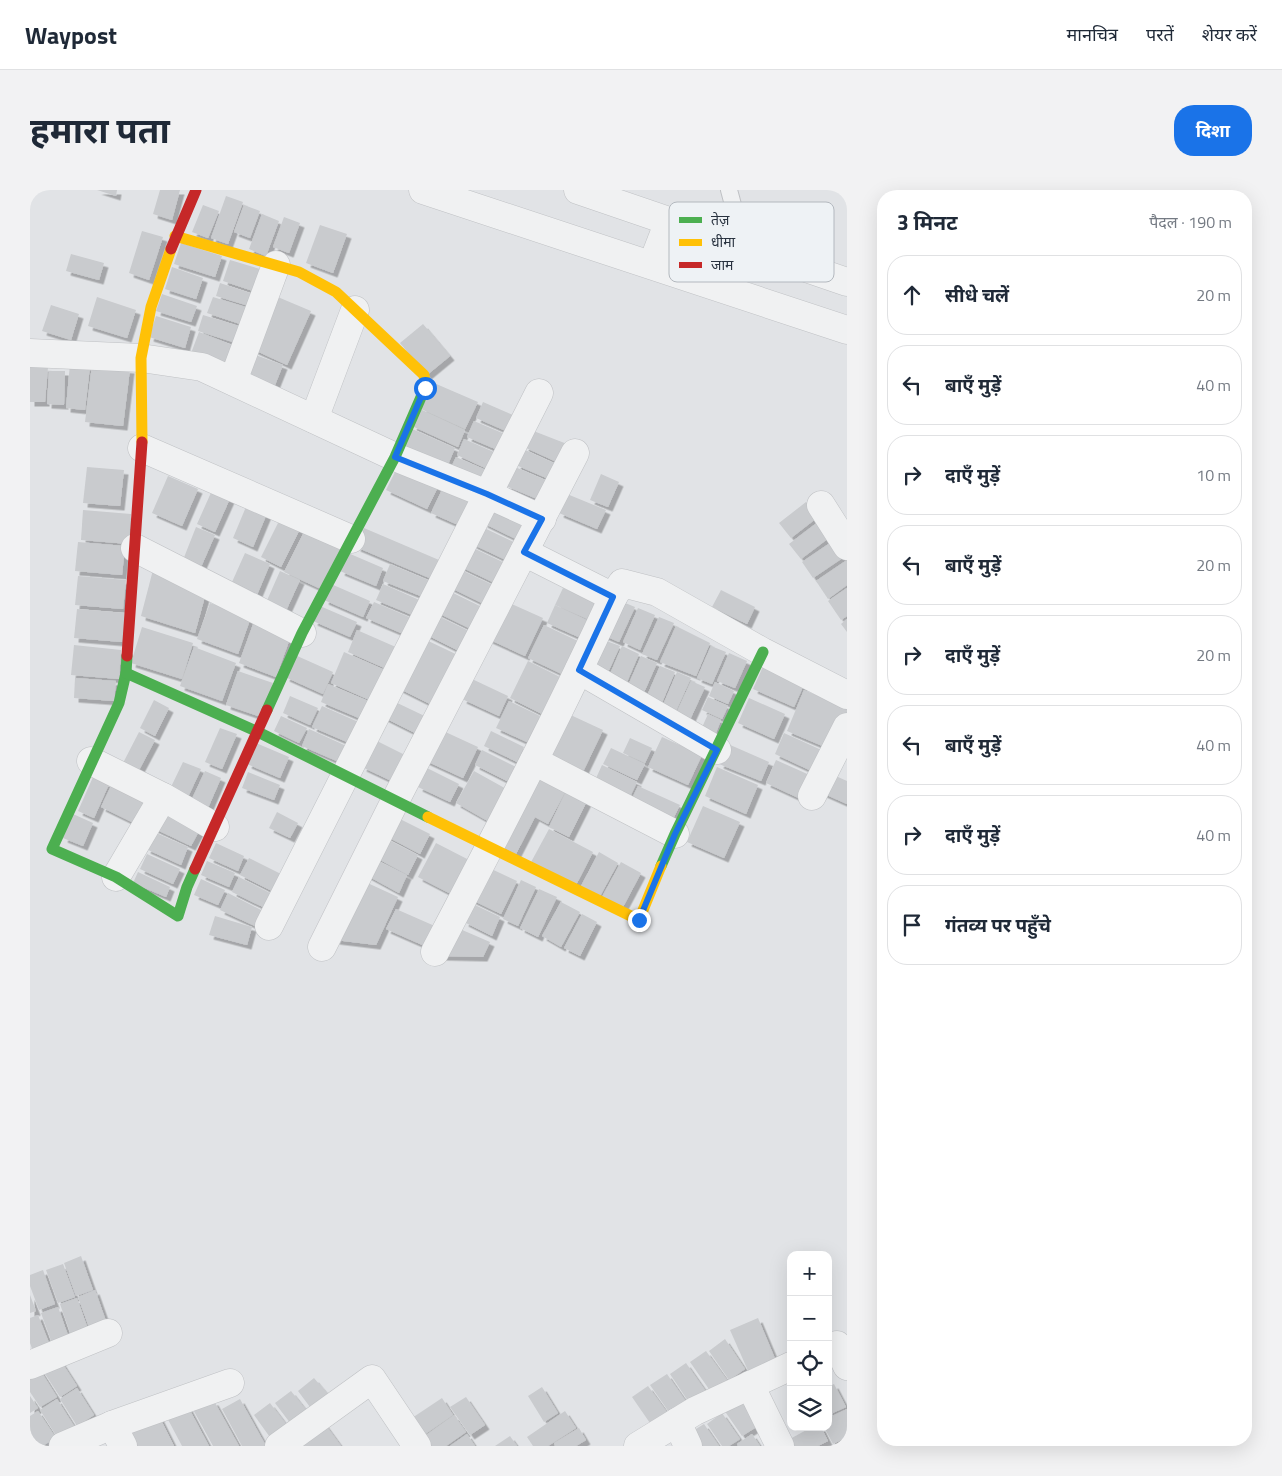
<!DOCTYPE html>
<html lang="hi">
<meta charset="utf-8">
<style>
:root{--surface:#fff;--page:#f2f2f3;--text:#1f2937;--muted:#747a83;--line:#e0e1e3;--accent:#1a73e8}
body{margin:0;font-family:"Titillium Web","Noto Sans Devanagari",sans-serif;background:var(--page);color:var(--text)}
.controls{position:absolute;right:15px;bottom:15px;display:grid;overflow:hidden;border-radius:10px;box-shadow:0 5px 20px #0002}
.controls button{width:45px;height:45px;display:grid;place-items:center;padding:0;border:0;border-bottom:1px solid var(--line);background:var(--surface);color:var(--text);font:25px sans-serif}
.stop{position:absolute;width:15px;height:15px;margin:-11px;border:4px solid #1a73e8;border-radius:50%;background:#fff}
.stop.end{background:#1a73e8;border-color:#fff;box-shadow:0 1px 5px #0008}
.list{margin:0;padding:0;list-style:none}
h2{display:flex;justify-content:space-between;align-items:center;height:65px;margin:0;padding:0 20px;font-size:21px}
h2 small{font-size:16px;font-weight:400;color:var(--muted)}
.list li{display:grid;grid-template-columns:32px 1fr auto;gap:15px;align-items:center;box-sizing:border-box;height:80px;margin:0 10px 10px;padding:0 10px;border:1px solid var(--line);border-radius:20px}
.list b{display:block;font-size:19px;white-space:nowrap}
.list em{font-size:16px;font-style:normal;color:var(--muted)}
.icon{flex:none;width:28px;height:28px;fill:none;stroke:currentColor;stroke-width:2;stroke-linecap:round;stroke-linejoin:round}
.map{position:relative;flex:none;width:817px;height:1256px;overflow:hidden;border-radius:20px}
header{display:flex;align-items:center;gap:30px;box-sizing:border-box;height:70px;padding:0 25px;background:var(--surface);border-bottom:1px solid var(--line)}
header strong{font-size:24px}
nav{display:flex;gap:28px;margin-inline-start:auto;font-size:18px}
.intro{display:flex;align-items:center;justify-content:space-between;box-sizing:border-box;height:120px;padding:0 30px}
h1{margin:0;font-size:35px}
.button{padding:12px 22px;border-radius:20px;background:var(--accent);color:#fff;font-size:18px;font-weight:700}
main{display:flex;gap:30px;padding:0 30px}
aside{flex:1;background:var(--surface);border-radius:20px;box-shadow:0 5px 20px #0002}
.map>svg:first-child{display:block}
.building{fill:#c9cbce;filter:url(#shadow)}
.lines{fill:none;stroke-linecap:round;stroke-linejoin:round}
.lane-casing{stroke:#bfc1c4;stroke-width:18}
.street-casing{stroke:#bfc1c4;stroke-width:29}
.lane{stroke:#f0f1f2;stroke-width:16}
.street{stroke:#f0f1f2;stroke-width:28}
.fast{stroke:#4caf50;stroke-width:11}
.slow{stroke:#ffc107;stroke-width:11}
.jam{stroke:#c62828;stroke-width:11}
.route{stroke:#1a73e8;stroke-width:6}
.key{fill:#eef2f5;stroke:#b3b8be;stroke-width:1}
.key-label{font-size:14px;fill:#28323f}
</style>
<header>
<strong>Waypost</strong>
<nav><a>मानचित्र</a><a>परतें</a><a>शेयर करें</a></nav>
</header>
<div class="intro"><h1>हमारा पता</h1><a class="button">दिशा</a></div>
<main>
<div class="map">
<svg width="817" height="1256" viewBox="0 0 817 1256">
<defs>
<filter id="shadow"><feDropShadow dx="4.5" dy="4.5" stdDeviation="0" flood-color="#0004"/></filter>
</defs>
<rect width="100%" height="100%" fill="#e1e3e6"/>
<g class="building">
<polygon points="67,0 87,0 86,6"/>
<polygon points="130,0 150,0 142,30 123,24"/>
<polygon points="196,6 213,12 198,54 181,48"/>
<polygon points="173,15 189,21 178,48 162,42"/>
<polygon points="214,15 230,21 220,48 204,42"/>
<polygon points="232,24 249,31 236,66 219,59"/>
<polygon points="254,27 270,33 259,63 243,57"/>
<polygon points="290,35 317,44 303,83 276,73"/>
<polygon points="112,41 133,47 119,90 99,83"/>
<polygon points="151,53 192,66 185,87 144,74"/>
<polygon points="41,64 74,73 69,90 36,81"/>
<polygon points="200,70 230,79 223,101 193,91"/>
<polygon points="142,77 173,88 166,109 135,99"/>
<polygon points="190,93 223,104 219,116 186,106"/>
<polygon points="132,104 167,116 161,132 126,121"/>
<polygon points="243,105 281,121 257,175 220,158"/>
<polygon points="67,107 106,120 97,148 58,136"/>
<polygon points="183,107 219,118 213,135 177,123"/>
<polygon points="21,115 49,124 41,150 12,141"/>
<polygon points="173,125 212,137 206,153 168,141"/>
<polygon points="126,126 161,137 155,158 119,147"/>
<polygon points="393,134 420,166 397,185 370,153"/>
<polygon points="169,142 207,157 198,180 160,166"/>
<polygon points="220,163 253,175 245,195 212,183"/>
<polygon points="40,174 60,176 55,220 36,218"/>
<polygon points="62,175 100,179 93,236 55,232"/>
<polygon points="0,176 18,177 15,212 0,212"/>
<polygon points="19,181 35,181 34,215 17,214"/>
<polygon points="404,193 448,212 435,239 391,219"/>
<polygon points="453,212 492,229 485,245 446,228"/>
<polygon points="390,219 435,240 428,257 382,236"/>
<polygon points="444,231 484,248 477,264 437,247"/>
<polygon points="380,238 425,258 417,277 372,256"/>
<polygon points="501,240 537,254 529,273 494,257"/>
<polygon points="434,249 473,266 466,283 427,265"/>
<polygon points="493,259 528,275 521,290 486,275"/>
<polygon points="426,267 465,284 458,299 419,282"/>
<polygon points="371,270 412,289 397,319 356,300"/>
<polygon points="57,277 94,280 90,316 53,313"/>
<polygon points="485,277 520,292 512,311 476,296"/>
<polygon points="571,284 589,292 578,317 560,310"/>
<polygon points="138,286 168,299 152,336 122,323"/>
<polygon points="416,291 450,307 435,338 401,323"/>
<polygon points="184,296 202,304 185,342 167,334"/>
<polygon points="537,304 576,320 567,339 529,323"/>
<polygon points="218,312 238,321 223,357 203,348"/>
<polygon points="776,312 788,327 761,348 749,333"/>
<polygon points="461,317 500,336 492,352 453,333"/>
<polygon points="53,320 101,324 99,354 51,350"/>
<polygon points="250,329 270,339 251,377 231,367"/>
<polygon points="792,329 804,344 771,369 759,354"/>
<polygon points="450,336 490,355 482,373 442,354"/>
<polygon points="166,337 185,345 171,377 153,370"/>
<polygon points="276,338 312,356 291,399 254,382"/>
<polygon points="334,338 416,373 409,392 326,357"/>
<polygon points="803,351 814,367 783,388 772,372"/>
<polygon points="48,352 95,356 92,385 45,381"/>
<polygon points="439,356 481,376 471,396 429,376"/>
<polygon points="215,363 240,374 224,412 198,401"/>
<polygon points="318,363 353,378 346,396 310,381"/>
<polygon points="817,370 817,395 798,409 786,391"/>
<polygon points="360,374 405,393 398,409 353,391"/>
<polygon points="124,376 177,399 165,443 111,426"/>
<polygon points="427,378 467,397 458,416 419,397"/>
<polygon points="250,381 270,390 255,423 235,415"/>
<polygon points="48,386 96,390 93,419 45,415"/>
<polygon points="301,394 340,411 333,427 294,410"/>
<polygon points="353,394 394,412 387,427 346,410"/>
<polygon points="533,398 570,415 562,431 525,415"/>
<polygon points="817,398 817,426 811,430 798,411"/>
<polygon points="417,400 456,419 445,441 406,422"/>
<polygon points="691,400 725,417 717,434 682,417"/>
<polygon points="588,410 605,417 589,452 573,445"/>
<polygon points="475,411 513,428 495,466 458,449"/>
<polygon points="344,412 386,430 378,446 336,428"/>
<polygon points="180,413 221,427 208,464 167,449"/>
<polygon points="525,415 561,432 553,449 517,433"/>
<polygon points="290,416 327,432 320,447 283,431"/>
<polygon points="608,418 625,425 610,460 593,452"/>
<polygon points="47,419 95,423 92,452 44,448"/>
<polygon points="404,424 445,444 435,464 395,444"/>
<polygon points="629,427 644,433 627,470 612,464"/>
<polygon points="225,429 262,443 246,487 209,473"/>
<polygon points="817,429 817,442 811,434"/>
<polygon points="514,435 550,452 534,485 498,468"/>
<polygon points="646,436 680,453 666,486 630,472"/>
<polygon points="112,437 163,453 152,489 101,473"/>
<polygon points="327,440 368,458 359,480 318,462"/>
<polygon points="392,448 434,468 410,519 368,498"/>
<polygon points="571,449 590,456 575,489 557,482"/>
<polygon points="44,455 91,460 89,489 41,485"/>
<polygon points="592,456 609,464 594,499 577,491"/>
<polygon points="681,456 696,462 682,494 667,488"/>
<polygon points="164,457 206,473 192,511 150,496"/>
<polygon points="314,462 357,481 344,512 301,493"/>
<polygon points="699,463 717,471 705,498 687,491"/>
<polygon points="265,465 303,482 293,504 255,487"/>
<polygon points="611,466 627,473 612,507 596,500"/>
<polygon points="498,471 530,487 512,524 480,508"/>
<polygon points="735,472 776,490 764,517 723,499"/>
<polygon points="630,476 645,482 631,515 616,508"/>
<polygon points="208,481 243,493 231,527 196,515"/>
<polygon points="647,482 661,488 646,521 633,515"/>
<polygon points="45,488 86,491 84,511 44,508"/>
<polygon points="442,489 478,506 469,526 432,509"/>
<polygon points="661,491 675,497 658,534 644,528"/>
<polygon points="685,492 704,501 698,514 679,506"/>
<polygon points="298,494 343,513 336,531 291,512"/>
<polygon points="774,500 817,518 817,525 802,560 757,541"/>
<polygon points="260,506 288,518 280,535 253,523"/>
<polygon points="678,507 698,516 692,529 672,520"/>
<polygon points="719,508 755,524 744,549 708,533"/>
<polygon points="124,510 139,518 125,546 110,538"/>
<polygon points="361,510 403,530 395,548 353,527"/>
<polygon points="479,511 510,526 497,552 466,538"/>
<polygon points="292,516 333,534 324,555 282,537"/>
<polygon points="532,521 573,540 550,588 509,569"/>
<polygon points="678,524 691,530 684,548 670,542"/>
<polygon points="251,526 277,538 269,553 244,541"/>
<polygon points="190,538 207,544 192,579 175,572"/>
<polygon points="279,539 323,559 316,575 272,556"/>
<polygon points="409,539 448,557 433,588 394,570"/>
<polygon points="461,541 494,557 487,572 454,556"/>
<polygon points="109,542 125,550 108,582 92,575"/>
<polygon points="754,543 798,563 788,584 745,564"/>
<polygon points="632,547 672,565 658,595 618,577"/>
<polygon points="600,548 622,558 615,573 593,563"/>
<polygon points="345,550 383,569 370,595 332,577"/>
<polygon points="226,553 259,567 250,588 217,574"/>
<polygon points="698,554 739,572 731,591 689,574"/>
<polygon points="581,558 615,574 607,590 573,574"/>
<polygon points="452,560 486,577 479,592 445,575"/>
<polygon points="746,570 784,587 773,610 736,593"/>
<polygon points="153,572 171,579 158,607 140,599"/>
<polygon points="572,575 607,592 597,613 562,597"/>
<polygon points="687,577 728,595 716,624 675,606"/>
<polygon points="397,578 429,594 420,612 388,597"/>
<polygon points="505,578 539,595 518,634 505,627 486,664 465,653"/>
<polygon points="175,581 191,588 178,618 161,611"/>
<polygon points="444,581 482,602 463,634 426,613"/>
<polygon points="218,582 250,595 244,610 212,598"/>
<polygon points="799,583 817,591 817,614 790,602"/>
<polygon points="63,587 79,594 64,628 48,621"/>
<polygon points="82,594 117,612 106,634 71,617"/>
<polygon points="539,595 560,605 539,647 519,637"/>
<polygon points="608,596 650,615 641,633 600,613"/>
<polygon points="673,616 710,632 694,668 657,652"/>
<polygon points="132,620 170,639 161,656 123,638"/>
<polygon points="247,622 268,633 260,648 239,638"/>
<polygon points="43,624 63,633 53,656 33,648"/>
<polygon points="364,626 400,644 390,664 354,645"/>
<polygon points="519,639 563,662 545,697 500,674"/>
<polygon points="124,642 158,657 151,675 116,659"/>
<polygon points="351,646 388,665 378,685 341,665"/>
<polygon points="186,653 214,666 208,681 179,668"/>
<polygon points="406,653 441,671 423,705 388,687"/>
<polygon points="569,662 588,673 569,708 550,698"/>
<polygon points="117,664 150,679 143,694 110,679"/>
<polygon points="219,668 253,685 244,702 210,685"/>
<polygon points="344,669 377,685 369,703 336,685"/>
<polygon points="177,671 205,683 199,697 171,685"/>
<polygon points="591,672 611,683 593,717 572,707"/>
<polygon points="453,675 487,691 471,724 438,708"/>
<polygon points="108,682 140,697 136,707 103,693"/>
<polygon points="209,687 242,704 235,718 202,702"/>
<polygon points="171,689 195,700 188,715 164,705"/>
<polygon points="331,690 368,707 346,755 305,750"/>
<polygon points="491,690 506,697 488,736 473,729"/>
<polygon points="509,699 527,707 508,747 490,738"/>
<polygon points="198,703 233,721 225,736 190,720"/>
<polygon points="531,712 550,722 531,757 512,746"/>
<polygon points="443,714 470,727 462,746 434,732"/>
<polygon points="366,719 407,737 397,757 356,739"/>
<polygon points="552,724 567,732 550,766 534,758"/>
<polygon points="185,726 222,737 217,755 179,745"/>
<polygon points="423,736 460,752 453,767 410,766"/>
<polygon points="51,1066 63,1100 46,1106 34,1073"/>
<polygon points="33,1074 45,1107 28,1113 16,1080"/>
<polygon points="13,1080 25,1114 9,1120 0,1096 0,1085"/>
<polygon points="65,1100 77,1134 60,1140 48,1107"/>
<polygon points="0,1105 6,1121 0,1123"/>
<polygon points="47,1108 59,1142 42,1148 30,1114"/>
<polygon points="28,1117 40,1151 23,1156 11,1123"/>
<polygon points="8,1125 21,1158 4,1164 0,1153 0,1128"/>
<polygon points="728,1128 746,1171 719,1183 700,1140"/>
<polygon points="695,1149 715,1179 699,1190 679,1161"/>
<polygon points="676,1161 697,1190 681,1202 660,1172"/>
<polygon points="27,1165 47,1196 30,1207 10,1176"/>
<polygon points="656,1173 677,1203 660,1214 640,1184"/>
<polygon points="7,1175 27,1207 10,1217 0,1202 0,1179"/>
<polygon points="637,1184 657,1213 641,1225 620,1195"/>
<polygon points="284,1188 300,1207 283,1221 268,1201"/>
<polygon points="804,1194 816,1217 798,1225 798,1197"/>
<polygon points="618,1196 639,1225 622,1236 602,1207"/>
<polygon points="512,1197 528,1223 514,1232 498,1206"/>
<polygon points="47,1198 64,1225 47,1236 30,1209"/>
<polygon points="261,1201 280,1225 264,1238 245,1213"/>
<polygon points="0,1206 8,1218 0,1223"/>
<polygon points="436,1207 455,1235 440,1245 420,1217"/>
<polygon points="412,1208 423,1225 391,1247 379,1230"/>
<polygon points="27,1209 44,1236 27,1247 10,1220"/>
<polygon points="210,1209 236,1256 212,1256 192,1219"/>
<polygon points="710,1210 728,1236 712,1246 694,1220"/>
<polygon points="155,1211 179,1256 152,1256 134,1222"/>
<polygon points="184,1211 209,1256 183,1256 160,1214"/>
<polygon points="240,1213 259,1238 242,1250 224,1225"/>
<polygon points="817,1219 817,1247 803,1254 794,1237 798,1237 798,1228"/>
<polygon points="8,1221 26,1248 12,1256 7,1256 0,1245 0,1226"/>
<polygon points="535,1221 546,1238 518,1256 503,1256 497,1247"/>
<polygon points="692,1223 710,1249 699,1256 692,1256 677,1234"/>
<polygon points="128,1224 144,1256 103,1256 95,1240"/>
<polygon points="424,1225 436,1242 416,1256 398,1256 392,1248"/>
<polygon points="292,1230 311,1256 262,1256"/>
<polygon points="674,1234 689,1256 666,1256 658,1244"/>
<polygon points="782,1237 791,1237 798,1251 788,1256 761,1256 758,1250"/>
<polygon points="549,1238 556,1250 546,1256 525,1256 524,1253"/>
<polygon points="437,1244 445,1256 420,1256"/>
<polygon points="722,1244 730,1256 708,1256 707,1254"/>
<polygon points="480,1246 487,1256 465,1256"/>
<polygon points="817,1250 817,1256 803,1256"/>
</g>
<g class="lines">
<defs>
<polyline id="lane" points="699,0 714,56"/>
<g id="street">
<polyline points="393,0 817,140"/>
<polyline points="548,0 817,92"/>
<polyline points="622,75 639,31"/>
<polyline points="0,163 111,168 172,177 365,267 457,304 512,329"/>
<polyline points="203,191 246,75"/>
<polyline points="284,229 325,120"/>
<polyline points="112,258 321,349"/>
<polyline points="791,315 817,356"/>
<polyline points="105,358 272,443"/>
<polyline points="494,362 583,407 592,393 627,402 733,462 817,505"/>
<polyline points="549,480 687,560"/>
<polyline points="61,571 133,607 185,637"/>
<polyline points="504,571 645,644"/>
<polyline points="782,606 817,537"/>
<polyline points="86,687 133,607"/>
<polyline points="239,736 509,203"/>
<polyline points="292,757 365,611 545,263"/>
<path d="M405,762C466,645 528,527 583,407"/>
<polyline points="807,1155 817,1176"/>
<polyline points="0,1175 78,1143"/>
<polyline points="720,1195 750,1256"/>
<polyline points="647,1232 658,1256"/>
<polyline points="82,1235 93,1256"/>
<polyline points="33,1256 82,1235 200,1193"/>
<polyline points="249,1256 342,1189 387,1256"/>
<polyline points="608,1256 665,1221 761,1176"/>
</g>
</defs>
<use href="#lane" class="lane-casing"/>
<use href="#street" class="street-casing"/>
<use href="#lane" class="lane"/>
<use href="#street" class="street"/>
<g class="fast">
<polyline points="97,466 96,483 89,513 22,659 86,687 148,726 157,697 165,679"/>
<polyline points="96,483 228,542 398,627"/>
<polyline points="237,520 272,443 365,267 395,198 395,192"/>
<polyline points="631,676 645,644 733,462"/>
</g>
<g class="slow">
<polyline points="145,46 269,82 306,102 394,185 395,192"/>
<polyline points="112,252 111,168 121,117 141,59"/>
<polyline points="398,627 609,730 631,676"/>
</g>
<g class="jam">
<polyline points="141,59 166,0"/>
<polyline points="97,466 112,252"/>
<polyline points="165,679 237,520"/>
</g>
</g>
<g class="lines">
<polyline class="route" points="395,198 365,267 457,304 512,329 494,362 583,407 549,480 687,560 645,644 609,730"/>
</g>
<rect x="639" y="12" width="165" height="80" rx="8" class="key"/>
<rect x="649" y="27" width="23" height="6" fill="#4caf50"/>
<rect x="649" y="49" width="23" height="7" fill="#ffc107"/>
<rect x="649" y="72" width="23" height="6" fill="#c62828"/>
<g class="key-label">
<text x="681" y="35">तेज़</text>
<text x="681" y="57">धीमा</text>
<text x="681" y="80">जाम</text>
</g>
</svg>
<div class="controls">
<button>+</button>
<button>−</button>
<button><svg class="icon" aria-label="locate" viewBox="0 0 24 24"><circle cx="12" cy="12" r="6"/><path d="M12 2v4M12 18v4M2 12h4M18 12h4"/></svg></button>
<button><svg class="icon" aria-label="layers" viewBox="0 0 24 24"><path d="M12 4l9 5-9 5-9-5zM3 14l9 5 9-5"/></svg></button>
</div>
<div class="stop" style="left:395px;top:198px"></div>
<div class="stop end" style="left:609px;top:730px"></div>
</div>
<aside>
<h2>3 मिनट<small>पैदल · 190 m</small></h2>
<ul class="list">
<li><svg class="icon" aria-label="ahead" viewBox="0 0 24 24"><path d="M12 20V5M6 11l6-6 6 6"/></svg><div><b>सीधे चलें</b></div><em>20 m</em></li>
<li><svg class="icon" aria-label="left" viewBox="0 0 24 24"><path d="M17 20v-9H6M10 6l-5 5 5 5"/></svg><div><b>बाएँ मुड़ें</b></div><em>40 m</em></li>
<li><svg class="icon" aria-label="right" viewBox="0 0 24 24"><path d="M7 20v-9h11M14 6l5 5-5 5"/></svg><div><b>दाएँ मुड़ें</b></div><em>10 m</em></li>
<li><svg class="icon" aria-label="left" viewBox="0 0 24 24"><path d="M17 20v-9H6M10 6l-5 5 5 5"/></svg><div><b>बाएँ मुड़ें</b></div><em>20 m</em></li>
<li><svg class="icon" aria-label="right" viewBox="0 0 24 24"><path d="M7 20v-9h11M14 6l5 5-5 5"/></svg><div><b>दाएँ मुड़ें</b></div><em>20 m</em></li>
<li><svg class="icon" aria-label="left" viewBox="0 0 24 24"><path d="M17 20v-9H6M10 6l-5 5 5 5"/></svg><div><b>बाएँ मुड़ें</b></div><em>40 m</em></li>
<li><svg class="icon" aria-label="right" viewBox="0 0 24 24"><path d="M7 20v-9h11M14 6l5 5-5 5"/></svg><div><b>दाएँ मुड़ें</b></div><em>40 m</em></li>
<li><svg class="icon" aria-label="arrive" viewBox="0 0 24 24"><path d="M6 21V4h12l-3 4 3 4H6"/></svg><div><b>गंतव्य पर पहुँचे</b></div></li>
</ul>
</aside>
</main>
